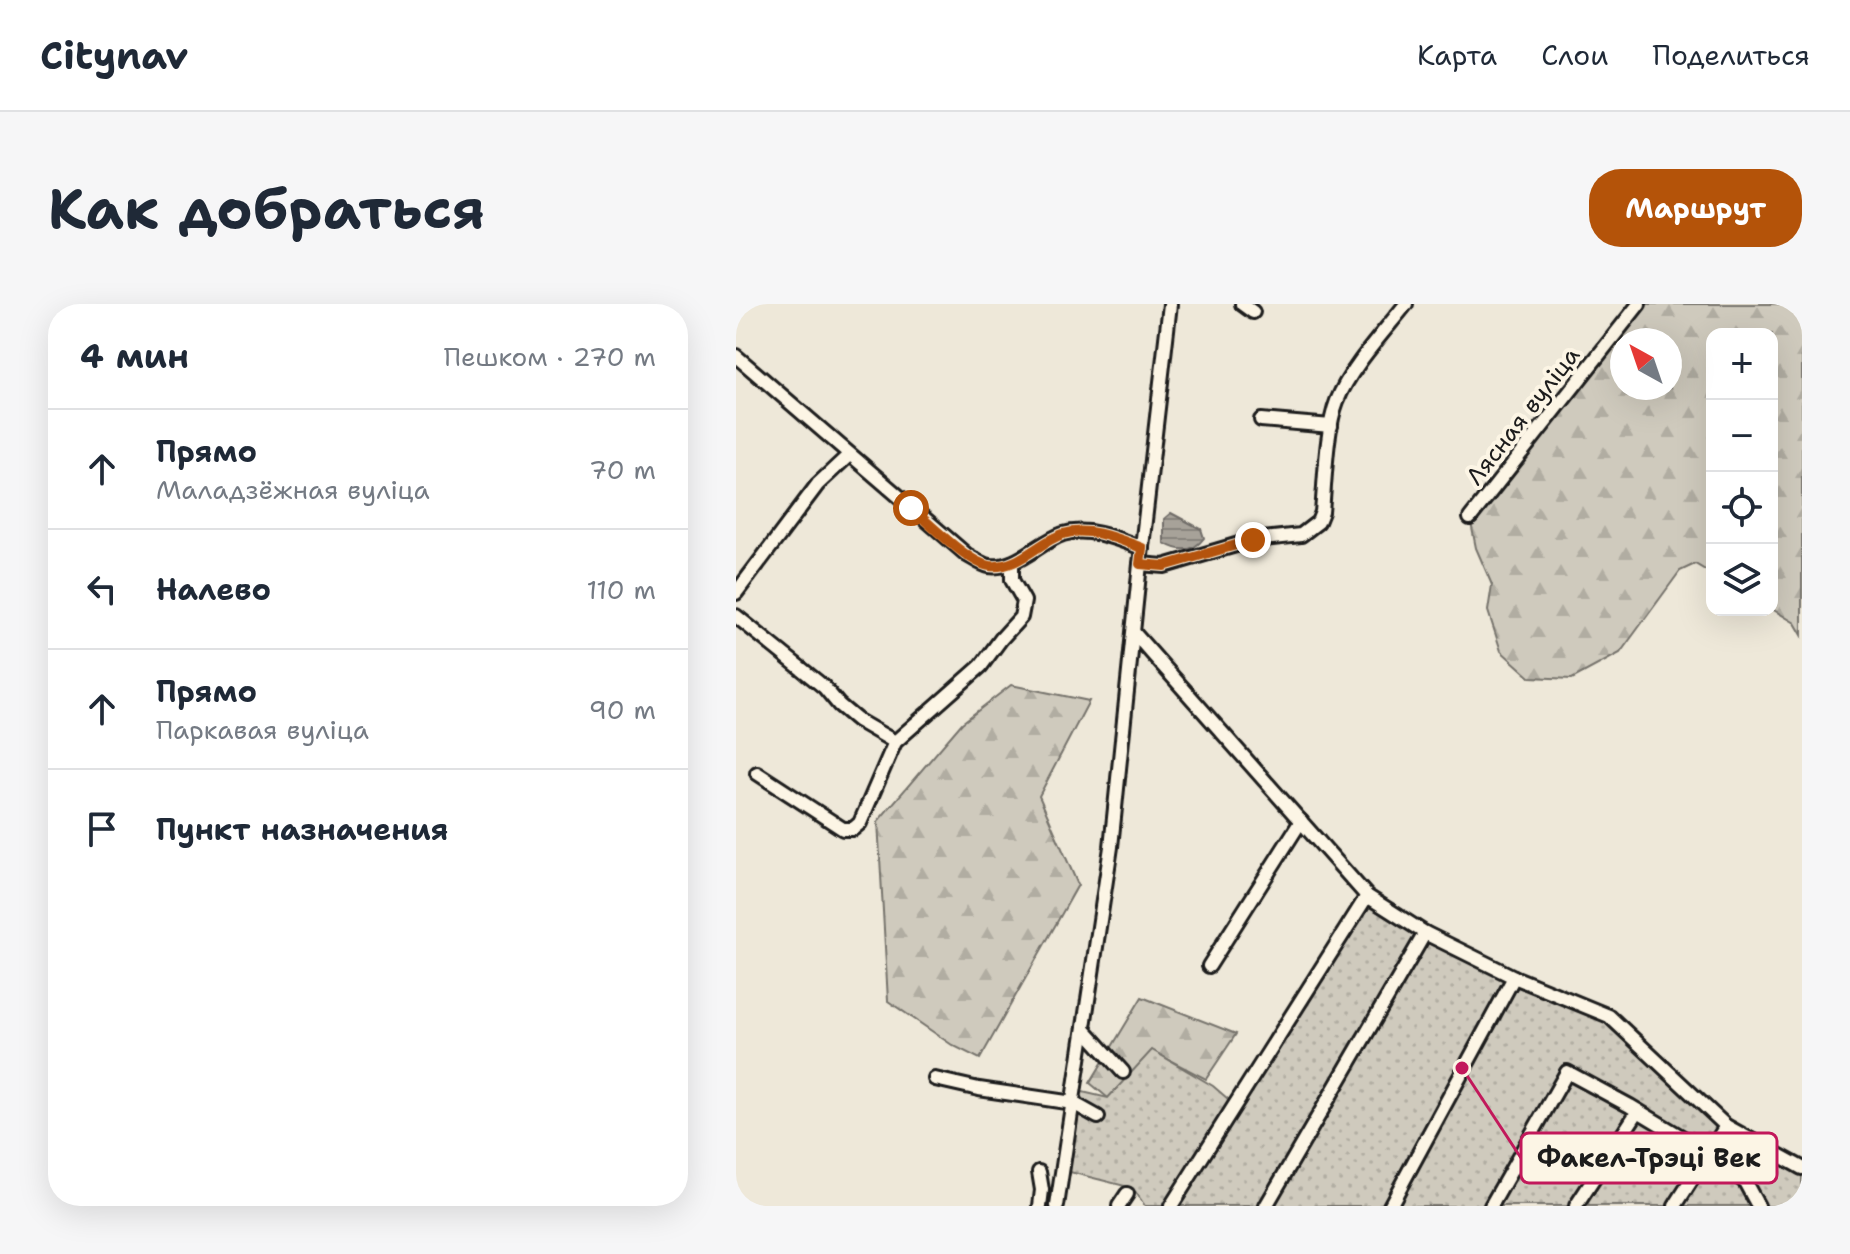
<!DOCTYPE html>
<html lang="ru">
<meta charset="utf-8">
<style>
:root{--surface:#fff;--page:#f6f6f7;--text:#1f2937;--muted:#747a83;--line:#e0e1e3;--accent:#b45309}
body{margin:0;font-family:"Shantell Sans",sans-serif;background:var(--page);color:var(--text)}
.controls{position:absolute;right:24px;top:24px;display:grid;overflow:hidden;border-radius:16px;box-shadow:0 8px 32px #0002}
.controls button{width:72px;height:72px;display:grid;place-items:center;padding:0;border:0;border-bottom:2px solid var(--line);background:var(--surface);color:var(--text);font:40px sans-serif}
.compass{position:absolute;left:874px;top:24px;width:72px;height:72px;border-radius:50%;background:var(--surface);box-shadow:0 8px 32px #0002;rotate:320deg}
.stop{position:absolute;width:24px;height:24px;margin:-18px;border:6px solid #b45309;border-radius:50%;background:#fff}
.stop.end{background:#b45309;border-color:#fff;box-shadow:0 2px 8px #0008}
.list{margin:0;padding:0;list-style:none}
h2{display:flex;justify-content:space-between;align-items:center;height:104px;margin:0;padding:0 32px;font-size:34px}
h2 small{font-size:26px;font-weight:400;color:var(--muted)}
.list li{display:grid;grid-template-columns:52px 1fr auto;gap:24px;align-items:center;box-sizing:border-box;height:120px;padding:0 32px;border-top:2px solid var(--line)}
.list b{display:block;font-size:30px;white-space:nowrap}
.list p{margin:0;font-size:26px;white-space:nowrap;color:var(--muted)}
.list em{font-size:26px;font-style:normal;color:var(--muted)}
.icon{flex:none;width:44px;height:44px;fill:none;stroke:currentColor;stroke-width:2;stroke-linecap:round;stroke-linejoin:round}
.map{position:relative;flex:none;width:1066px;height:902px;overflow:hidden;border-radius:32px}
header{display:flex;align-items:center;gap:48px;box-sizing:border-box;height:112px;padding:0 40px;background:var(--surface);border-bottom:2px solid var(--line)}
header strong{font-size:38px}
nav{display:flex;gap:44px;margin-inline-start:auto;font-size:28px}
.intro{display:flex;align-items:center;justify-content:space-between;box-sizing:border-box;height:192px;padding:0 48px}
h1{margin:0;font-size:56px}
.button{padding:20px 36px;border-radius:32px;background:var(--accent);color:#fff;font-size:28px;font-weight:700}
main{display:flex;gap:48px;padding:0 48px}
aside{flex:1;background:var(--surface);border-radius:32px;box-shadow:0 8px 32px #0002}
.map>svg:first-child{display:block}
.forest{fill:url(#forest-firs);stroke:#76736c;stroke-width:2;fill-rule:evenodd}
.garden{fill:url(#garden-dots);stroke:#76736c;stroke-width:2}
.water{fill:url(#water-rules);stroke:#6f6c67;stroke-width:2}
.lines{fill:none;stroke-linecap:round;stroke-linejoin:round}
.minor-casing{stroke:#1c1c1c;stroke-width:18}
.minor{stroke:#fcf5e5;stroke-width:12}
.route{stroke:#b45309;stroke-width:10}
.labels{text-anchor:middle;stroke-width:8;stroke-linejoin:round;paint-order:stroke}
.street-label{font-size:24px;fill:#1c1c1c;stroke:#fcf5e5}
.leader{fill:none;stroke:#c2185b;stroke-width:3}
.callout-dot{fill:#c2185b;stroke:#fcf5e5;stroke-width:3}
.callout{fill:#fcf5e5;stroke:#c2185b;stroke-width:3}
.callout-label{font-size:26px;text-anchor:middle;font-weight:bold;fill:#1c1c1c}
</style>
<header>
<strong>Citynav</strong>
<nav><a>Карта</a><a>Слои</a><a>Поделиться</a></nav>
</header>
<div class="intro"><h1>Как добраться</h1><a class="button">Маршрут</a></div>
<main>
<aside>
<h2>4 мин<small>Пешком · 270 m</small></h2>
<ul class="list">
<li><svg class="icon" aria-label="ahead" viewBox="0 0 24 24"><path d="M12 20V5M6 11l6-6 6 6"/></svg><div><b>Прямо</b><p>Маладзёжная вуліца</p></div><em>70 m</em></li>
<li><svg class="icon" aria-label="left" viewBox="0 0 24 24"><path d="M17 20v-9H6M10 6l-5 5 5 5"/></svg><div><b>Налево</b></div><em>110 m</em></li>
<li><svg class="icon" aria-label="ahead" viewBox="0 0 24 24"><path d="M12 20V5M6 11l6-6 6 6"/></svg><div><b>Прямо</b><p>Паркавая вуліца</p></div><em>90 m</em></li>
<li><svg class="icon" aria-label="arrive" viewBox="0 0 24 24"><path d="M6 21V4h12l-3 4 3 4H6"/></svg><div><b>Пункт назначения</b></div></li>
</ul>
</aside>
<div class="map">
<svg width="1066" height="902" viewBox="0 0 1066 902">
<defs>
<pattern id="forest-firs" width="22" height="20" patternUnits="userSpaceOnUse" patternTransform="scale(2)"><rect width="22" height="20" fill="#cfcabd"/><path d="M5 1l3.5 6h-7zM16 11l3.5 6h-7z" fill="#b1ada2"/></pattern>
<pattern id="garden-dots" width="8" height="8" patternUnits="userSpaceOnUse" patternTransform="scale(2)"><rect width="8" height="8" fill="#cfcabd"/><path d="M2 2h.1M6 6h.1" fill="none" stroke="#b1ada2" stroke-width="1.8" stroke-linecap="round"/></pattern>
<pattern id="water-rules" width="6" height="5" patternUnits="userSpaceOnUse" patternTransform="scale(2)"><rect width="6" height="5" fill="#a7a299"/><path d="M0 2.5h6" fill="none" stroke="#87837c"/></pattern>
</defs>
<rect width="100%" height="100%" fill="#eee8d9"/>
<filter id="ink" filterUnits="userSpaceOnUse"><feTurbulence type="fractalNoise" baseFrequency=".0125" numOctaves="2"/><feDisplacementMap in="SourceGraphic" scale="16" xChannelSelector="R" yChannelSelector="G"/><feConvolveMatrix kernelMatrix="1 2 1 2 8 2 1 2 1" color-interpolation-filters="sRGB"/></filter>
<g filter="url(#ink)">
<g class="forest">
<path d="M903,0H1066V331L1059,319L1036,305V30H976V270L959,260L944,267L884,349L836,375L794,373L765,347L752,307L756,281L740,244L734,214ZM886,36H934V84H886Z"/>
<polygon points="275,381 353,397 303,492 342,581 244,755 216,741 152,697 142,517 226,419"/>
<polygon points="406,693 500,730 470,775 416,747 372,794 354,779"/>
</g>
<polygon class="garden" points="631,592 689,629 873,712 990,822 1066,864 1066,902 409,902 397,884 326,866 338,786 372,794 416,746 477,782 499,801"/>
<path class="water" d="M435,209L465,225L468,234C457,249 443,248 428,239V215Z"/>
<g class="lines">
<defs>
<g id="minor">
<polyline points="506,0 517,8"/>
<path d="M0,52L231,251C237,254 246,261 253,262C280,266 303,238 327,230C353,222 382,235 406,244"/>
<polyline points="525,116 595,122"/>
<polyline points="734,214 903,0"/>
<path d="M404,260L428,262L517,236L565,231L582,218L586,208C589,177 590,125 601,97C614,64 648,28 670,0"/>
<polyline points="0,289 82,180 113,151"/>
<polyline points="0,312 88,383 103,401 121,416 159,438"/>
<polyline points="398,329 631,592 689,629 778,673 873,712 990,822 1066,864"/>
<polyline points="21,469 107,525 117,525 124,519 159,438 245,362 265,335 285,313 288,297 276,276 276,259"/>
<polyline points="473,662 565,517"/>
<polyline points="348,725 387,768"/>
<polyline points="199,775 243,785 337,799 362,813"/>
<polyline points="303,868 306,886 304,902"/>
<polyline points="321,902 375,543 404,260 434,0"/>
<polyline points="383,902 391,890"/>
<polyline points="435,902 631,592"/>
<polyline points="530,902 689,629"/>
<polyline points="654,902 778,673"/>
<polyline points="755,902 831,768 894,802 972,849 1009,878 1022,902"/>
<polyline points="840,902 902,807"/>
<polyline points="939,902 990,822"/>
</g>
</defs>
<use href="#minor" class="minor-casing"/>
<use href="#minor" class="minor"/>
</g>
</g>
<g class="lines" filter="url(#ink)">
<path class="route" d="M175,204C192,218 233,260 254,262C283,265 302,238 327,230C354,222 382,235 406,244L404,260L428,262L517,236"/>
</g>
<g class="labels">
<g class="street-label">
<text transform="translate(787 112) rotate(-52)" y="8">Лясная вуліца</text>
</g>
</g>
<path class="leader" d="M726 764L785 854"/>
<circle class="callout-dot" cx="726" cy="764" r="8"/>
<rect class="callout" x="785" y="829" width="256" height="50" rx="8"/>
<g class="callout-label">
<text x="913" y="863">Факел-Трэці Век</text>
</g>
</svg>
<div class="controls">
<button>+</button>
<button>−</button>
<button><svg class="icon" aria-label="locate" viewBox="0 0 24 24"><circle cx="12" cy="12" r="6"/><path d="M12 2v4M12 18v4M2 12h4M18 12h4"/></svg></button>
<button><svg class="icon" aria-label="layers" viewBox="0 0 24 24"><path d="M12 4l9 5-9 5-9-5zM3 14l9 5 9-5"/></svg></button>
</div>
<svg class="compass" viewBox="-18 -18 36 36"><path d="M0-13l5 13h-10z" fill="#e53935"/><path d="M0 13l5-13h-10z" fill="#747a83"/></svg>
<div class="stop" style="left:175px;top:204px"></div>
<div class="stop end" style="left:517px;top:236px"></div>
</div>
</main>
